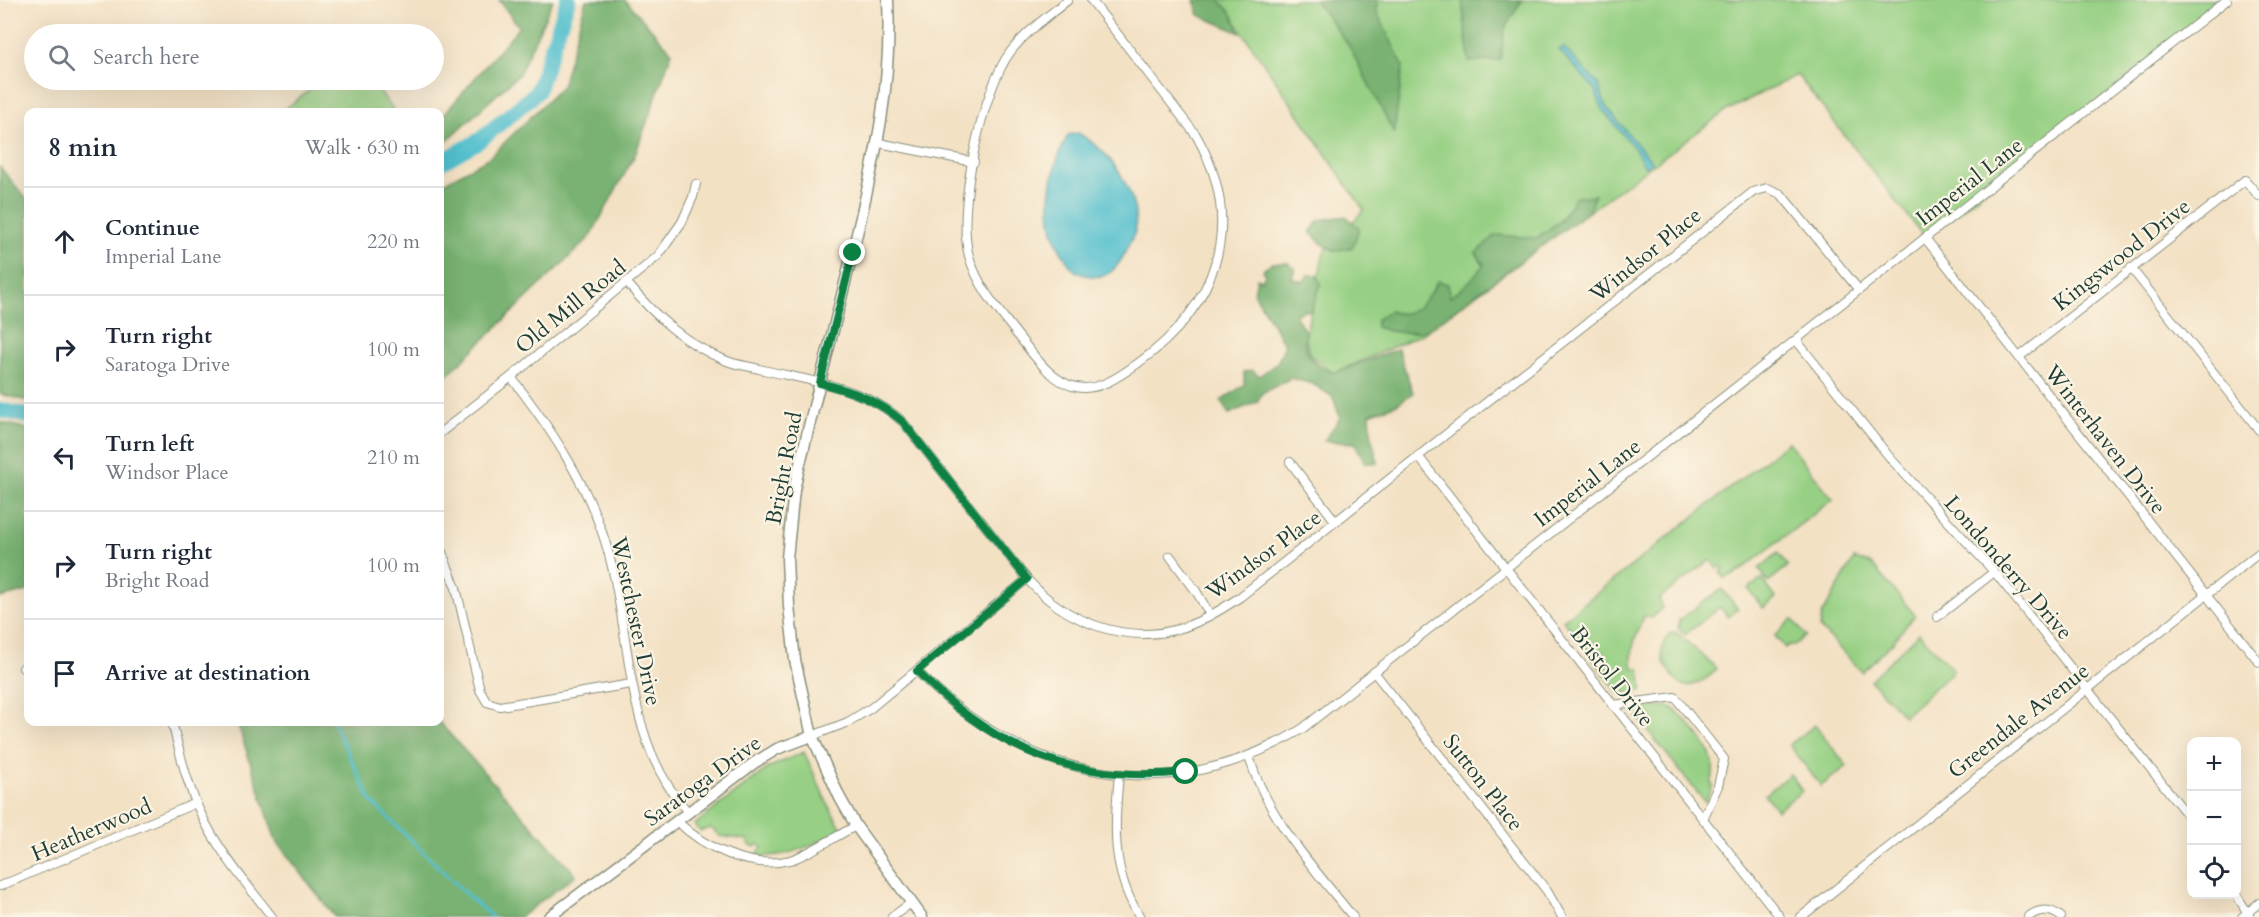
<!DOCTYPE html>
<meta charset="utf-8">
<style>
:root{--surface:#fff;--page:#f6f6f7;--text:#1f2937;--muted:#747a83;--line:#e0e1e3}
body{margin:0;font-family:Cardo,serif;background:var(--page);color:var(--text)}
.controls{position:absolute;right:18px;bottom:18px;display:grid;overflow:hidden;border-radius:12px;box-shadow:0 6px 24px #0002}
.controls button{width:54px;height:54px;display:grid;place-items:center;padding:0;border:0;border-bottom:2px solid var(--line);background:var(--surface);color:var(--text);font:30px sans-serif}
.stop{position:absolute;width:18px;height:18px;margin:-14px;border:4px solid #0b8043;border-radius:50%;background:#fff}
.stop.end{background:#0b8043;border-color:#fff;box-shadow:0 2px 6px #0008}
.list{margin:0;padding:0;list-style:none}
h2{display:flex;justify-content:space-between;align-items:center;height:78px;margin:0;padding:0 24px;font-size:26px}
h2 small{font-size:20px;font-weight:400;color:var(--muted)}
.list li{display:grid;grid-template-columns:39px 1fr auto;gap:18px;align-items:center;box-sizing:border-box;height:108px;padding:0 24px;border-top:2px solid var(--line)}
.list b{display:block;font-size:22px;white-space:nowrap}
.list p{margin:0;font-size:20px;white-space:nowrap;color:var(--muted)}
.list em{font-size:20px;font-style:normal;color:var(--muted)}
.icon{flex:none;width:33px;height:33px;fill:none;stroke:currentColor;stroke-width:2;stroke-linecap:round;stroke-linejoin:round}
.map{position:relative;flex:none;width:2259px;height:917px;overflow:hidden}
.search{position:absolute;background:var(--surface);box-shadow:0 6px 24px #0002;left:24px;top:24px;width:420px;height:66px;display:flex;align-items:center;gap:15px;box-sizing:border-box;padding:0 21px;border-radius:33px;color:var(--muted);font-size:22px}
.panel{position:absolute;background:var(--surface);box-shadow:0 6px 24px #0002;left:24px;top:108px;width:420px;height:618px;border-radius:12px}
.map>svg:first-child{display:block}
.green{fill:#97d084;stroke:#5b865c;stroke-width:1.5}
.forest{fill:#79b272;stroke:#4c7853;stroke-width:1.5}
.water{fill:#53bfce;stroke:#397e81;stroke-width:1.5}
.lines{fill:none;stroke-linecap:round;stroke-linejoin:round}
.stream{stroke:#53bfce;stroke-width:3}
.river{stroke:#53bfce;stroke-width:16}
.street-casing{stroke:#898f7c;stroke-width:10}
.secondary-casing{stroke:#898f7c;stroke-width:13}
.street{stroke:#fff;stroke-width:8}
.secondary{stroke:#fff;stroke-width:10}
.route{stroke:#0b8043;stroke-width:8}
.labels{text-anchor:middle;stroke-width:4.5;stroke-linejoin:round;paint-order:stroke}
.street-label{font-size:22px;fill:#1f3d34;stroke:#fcf5e5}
</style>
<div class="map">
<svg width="2259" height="917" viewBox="0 0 2259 917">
<rect width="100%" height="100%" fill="#fcf5e5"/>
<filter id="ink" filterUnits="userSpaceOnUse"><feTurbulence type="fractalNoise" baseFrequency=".0167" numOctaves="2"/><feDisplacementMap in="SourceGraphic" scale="12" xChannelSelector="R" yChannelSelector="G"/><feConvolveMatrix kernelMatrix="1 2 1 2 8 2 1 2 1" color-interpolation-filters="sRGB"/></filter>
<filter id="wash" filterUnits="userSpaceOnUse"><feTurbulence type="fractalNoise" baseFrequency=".008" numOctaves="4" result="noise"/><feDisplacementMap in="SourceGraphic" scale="24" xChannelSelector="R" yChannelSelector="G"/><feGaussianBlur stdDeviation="1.35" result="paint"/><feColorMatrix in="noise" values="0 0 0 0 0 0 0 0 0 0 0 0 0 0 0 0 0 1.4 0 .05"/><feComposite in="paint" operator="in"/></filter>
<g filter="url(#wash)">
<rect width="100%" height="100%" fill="#f3e1c4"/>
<g class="green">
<polygon points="1217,0 2227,0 1925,238 1797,75 1726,111 1422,334 1334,373 1310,355 1305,337 1324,252 1364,210 1228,11"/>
<polygon points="323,80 371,80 395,112 281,112"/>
<path d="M1788,442L1833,499L1736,574L1724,578L1720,572L1724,569L1721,566L1717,569L1710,560L1659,599L1663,607L1652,618L1644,616C1637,633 1629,649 1633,668L1640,669L1643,688L1641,691L1619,694L1563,620Z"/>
<polygon points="1778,553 1788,566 1768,582 1759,569"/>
<polygon points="1854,559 1871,564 1915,615 1892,643 1862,672 1820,628 1822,615"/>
<polygon points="1762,579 1776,598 1763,608 1748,589"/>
<path d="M1722,589L1738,609L1728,617L1720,607L1685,635C1679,631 1677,628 1679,620Z"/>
<polygon points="1792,619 1806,636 1794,645 1789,645 1785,648 1775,636"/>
<path d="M1676,632L1715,667L1716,670C1710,677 1692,689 1682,685C1678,684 1675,679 1672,675C1661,661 1657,650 1669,634Z"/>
<polygon points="1919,633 1954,670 1904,716 1870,680"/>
<path d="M1654,705L1672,707C1692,727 1722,753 1711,783L1713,786L1705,802L1630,708Z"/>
<polygon points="1815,725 1847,766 1821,786 1789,745"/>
<path d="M804,752L829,807L843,831C814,844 789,858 756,856L762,847L758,844L755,847L748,844V840L720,836L711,828L700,831L694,825L768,768Z"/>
<polygon points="1790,774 1802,791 1777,810 1765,795"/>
</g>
<g class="forest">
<polygon points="499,0 553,0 519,74 440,147 440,119 519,27"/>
<polygon points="586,0 625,0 672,52 635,155 590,237 440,382 440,185 490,157 562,86"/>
<polygon points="1194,0 1219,0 1232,14 1240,33 1199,15"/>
<polygon points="1315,0 1378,0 1376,10 1403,66 1394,133 1349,46"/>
<polygon points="1462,0 1522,0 1505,28 1500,60 1469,62"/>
<polygon points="0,167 28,201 28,401 0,394"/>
<path d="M1595,195L1588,212L1427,330C1405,334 1397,334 1376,327V320L1389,311C1415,320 1425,301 1438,281L1448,284L1450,297L1467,284L1484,265L1476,253L1496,235L1536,238L1560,221L1576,197Z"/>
<polygon points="1346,216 1359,228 1353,247 1335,251 1322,244 1310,232 1319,220"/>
<path d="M1271,263H1288L1295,268L1292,278L1304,282L1307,275H1317L1321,284L1311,311L1304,310L1295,315L1306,333C1301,354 1316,366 1334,373L1398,349L1413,393L1397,404L1370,414L1372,439L1378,463H1365L1355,443L1324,441L1340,418L1333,397L1313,384L1291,378L1262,393L1257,402L1229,414L1221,401L1244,385V372L1252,370L1259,376L1277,363L1285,345L1254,293L1257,278L1262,280L1265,274L1263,270Z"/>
<polygon points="0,422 28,429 28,591 0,598"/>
<polygon points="237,722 439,722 576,875 520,917 335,917 276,841"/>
</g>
<g class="water">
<polygon points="1563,47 1598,84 1606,107 1652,162 1645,167 1636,150 1603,110 1594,88 1559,50"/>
<path d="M1078,133C1110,151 1140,192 1135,231C1134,237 1128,245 1126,251C1122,260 1114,272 1105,275C1098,278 1086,276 1079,273C1071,269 1069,264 1064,256C1041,221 1049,170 1068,135Z"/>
</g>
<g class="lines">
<polyline class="stream" points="333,722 371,801 469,897 492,917"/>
<g class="river">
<polyline points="440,163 480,140 537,92 568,0"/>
<polyline points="0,410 28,416"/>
</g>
</g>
</g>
<g filter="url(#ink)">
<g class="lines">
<defs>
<g id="street">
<path d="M1068,0C1048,16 1027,31 1011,51C982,89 956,210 969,256C977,285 998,310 1016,333C1031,351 1050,382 1076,387C1098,392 1120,376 1137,364C1217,307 1247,224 1196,135L1091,0"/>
<polyline points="879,143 974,162"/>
<polyline points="1925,238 2259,662"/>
<polyline points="2131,268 2259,430"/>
<path d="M627,283C655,316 686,345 727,361C737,365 748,366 759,369C809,381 864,386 903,422L1027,579C1063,620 1123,645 1178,629C1200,623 1221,610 1240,597L1753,192L1767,188L1781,194L1859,290"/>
<polyline points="1796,340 1891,459 1997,575 2192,821"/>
<polyline points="2019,357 2245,180 2259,196"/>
<path d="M511,377C552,430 592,490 609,555C633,642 624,742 688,812"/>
<polyline points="440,433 511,377 658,256 682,222 693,197 696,184"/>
<polyline points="1418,456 1780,917"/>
<polyline points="1290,462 1336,522"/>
<polyline points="440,547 456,588 480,690 487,702 500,706 631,684"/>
<polyline points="1170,556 1196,591 1210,615"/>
<polyline points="1937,617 1994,572"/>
<polyline points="23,668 28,668"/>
<path d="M917,671C1023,780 1169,811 1302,729L2227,0"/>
<polyline points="1374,672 1547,891 1562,917"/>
<polyline points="1613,705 1675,697 1724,759 1718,786 1703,819"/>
<path d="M172,722C180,753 187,785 201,814C219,852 247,884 272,917"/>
<polyline points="812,736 848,722 871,708 1027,579"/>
<path d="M1249,757C1268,819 1313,867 1353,917"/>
<path d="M1119,775C1114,825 1111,872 1140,917"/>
<path d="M677,821C704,848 751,870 790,860C806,856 839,834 856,826"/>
<polyline points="0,886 196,803"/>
<polyline points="2236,894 2250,917"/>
<polyline points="892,917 911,903"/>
<polyline points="1801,917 2259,553"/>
<path d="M2028,917C2039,909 2050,908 2061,917"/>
<polyline points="2242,917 2259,903"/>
</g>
<g id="secondary">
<path d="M888,0C892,87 876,154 856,238C836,322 813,405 794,490L787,558L789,606L795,660L812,736L840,798L856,826L922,917"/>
<polyline points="549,917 754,763 777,749 812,736"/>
</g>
</defs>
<use href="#street" class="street-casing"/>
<use href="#secondary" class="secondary-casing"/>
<use href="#street" class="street"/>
<use href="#secondary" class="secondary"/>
</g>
</g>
<g class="lines" filter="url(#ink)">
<path class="route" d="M853,253L820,383C852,391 878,400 903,422L1027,579L917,671C994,750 1075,784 1186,772"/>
</g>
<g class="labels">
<g class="street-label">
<text transform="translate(1969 181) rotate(-38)" y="8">Imperial Lane</text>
<text transform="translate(1645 254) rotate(-39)" y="8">Windsor Place</text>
<text transform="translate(2121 254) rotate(-38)" y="8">Kingswood Drive</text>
<text transform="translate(570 306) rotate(-39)" y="8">Old Mill Road</text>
<text transform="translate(2106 439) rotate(52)" y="8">Winterhaven Drive</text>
<text transform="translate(783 468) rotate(-79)" y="8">Bright Road</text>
<text transform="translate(1587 482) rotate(-38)" y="8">Imperial Lane</text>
<text transform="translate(1263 554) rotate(-36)" y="8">Windsor Place</text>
<text transform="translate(2009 567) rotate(49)" y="8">Londonderry Drive</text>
<text transform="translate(637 621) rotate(78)" y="8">Westchester Drive</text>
<text transform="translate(1613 676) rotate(52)" y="8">Bristol Drive</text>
<text transform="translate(2018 720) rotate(-38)" y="8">Greendale Avenue</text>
<text transform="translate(702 780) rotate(-36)" y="8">Saratoga Drive</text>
<text transform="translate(1484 782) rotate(52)" y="8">Sutton Place</text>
<text transform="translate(91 829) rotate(-23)" y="8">Heatherwood</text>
</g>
</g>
</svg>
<div class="controls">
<button>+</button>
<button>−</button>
<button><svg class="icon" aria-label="locate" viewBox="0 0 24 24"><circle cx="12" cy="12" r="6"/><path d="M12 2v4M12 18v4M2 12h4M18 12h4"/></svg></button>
</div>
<div class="stop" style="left:1186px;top:772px"></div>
<div class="stop end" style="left:853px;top:253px"></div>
<div class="search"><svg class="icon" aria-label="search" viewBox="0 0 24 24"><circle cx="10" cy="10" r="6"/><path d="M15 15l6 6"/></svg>Search here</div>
<section class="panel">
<h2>8 min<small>Walk · 630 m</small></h2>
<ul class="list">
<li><svg class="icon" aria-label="ahead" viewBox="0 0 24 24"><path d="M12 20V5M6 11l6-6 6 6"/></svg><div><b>Continue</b><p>Imperial Lane</p></div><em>220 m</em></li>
<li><svg class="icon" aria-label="right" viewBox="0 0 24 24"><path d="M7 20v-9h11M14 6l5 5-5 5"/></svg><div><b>Turn right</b><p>Saratoga Drive</p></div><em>100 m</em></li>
<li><svg class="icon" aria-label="left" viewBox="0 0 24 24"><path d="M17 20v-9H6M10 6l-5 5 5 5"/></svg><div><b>Turn left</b><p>Windsor Place</p></div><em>210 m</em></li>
<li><svg class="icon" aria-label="right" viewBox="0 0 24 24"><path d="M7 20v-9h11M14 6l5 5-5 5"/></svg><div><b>Turn right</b><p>Bright Road</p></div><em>100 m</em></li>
<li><svg class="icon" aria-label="arrive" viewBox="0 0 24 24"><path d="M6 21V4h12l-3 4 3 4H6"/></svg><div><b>Arrive at destination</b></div></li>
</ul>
</section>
</div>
